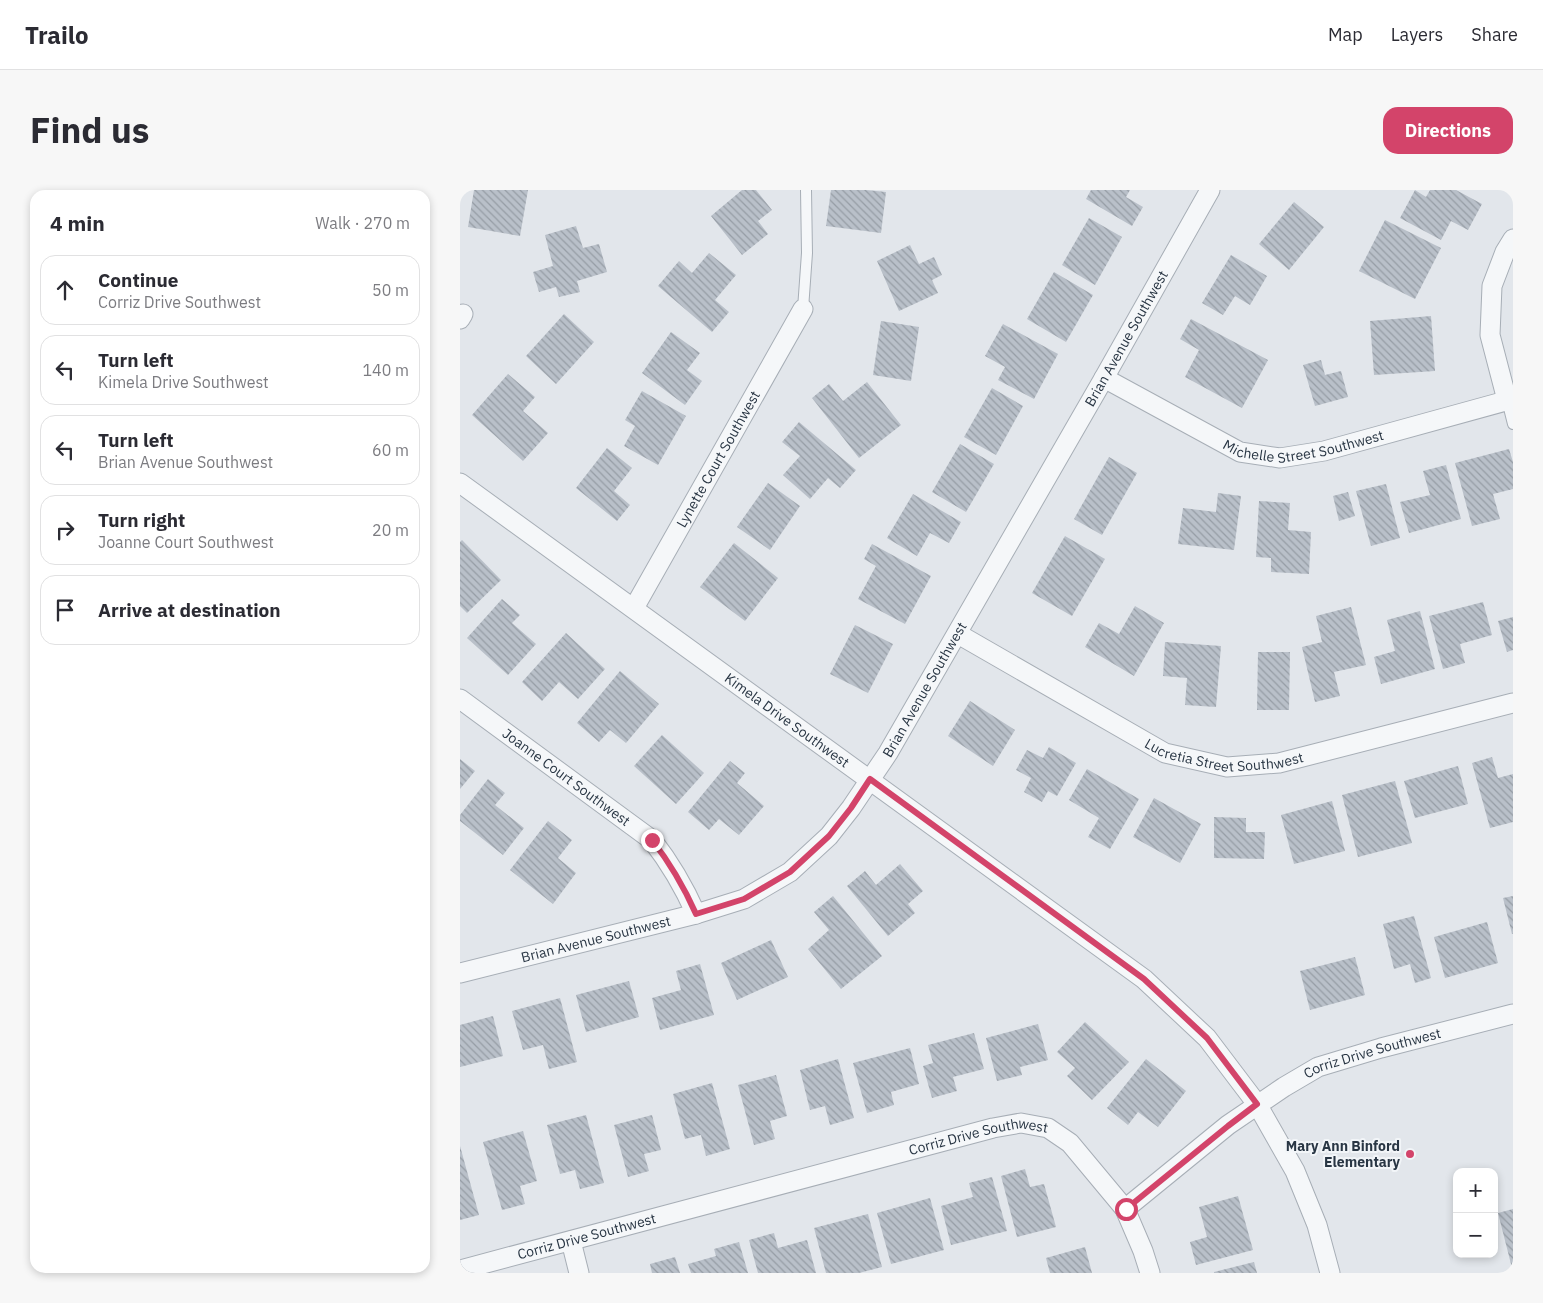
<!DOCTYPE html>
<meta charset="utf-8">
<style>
:root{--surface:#fff;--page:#f7f7f7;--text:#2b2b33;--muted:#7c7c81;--line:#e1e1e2;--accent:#d3446a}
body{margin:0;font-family:"IBM Plex Sans",sans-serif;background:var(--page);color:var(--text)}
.controls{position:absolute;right:15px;bottom:15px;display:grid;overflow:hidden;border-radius:10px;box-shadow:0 2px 8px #0003}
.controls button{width:45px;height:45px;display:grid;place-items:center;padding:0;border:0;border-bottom:1px solid var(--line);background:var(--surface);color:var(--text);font:25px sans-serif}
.stop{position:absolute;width:15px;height:15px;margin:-11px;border:4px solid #d3446a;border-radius:50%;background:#fff}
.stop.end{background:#d3446a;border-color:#fff;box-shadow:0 1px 5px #0008}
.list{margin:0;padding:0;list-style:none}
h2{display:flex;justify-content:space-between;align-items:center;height:65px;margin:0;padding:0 20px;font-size:21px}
h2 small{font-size:16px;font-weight:400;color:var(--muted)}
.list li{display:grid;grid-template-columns:32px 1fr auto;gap:15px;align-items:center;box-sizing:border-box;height:70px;margin:0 10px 10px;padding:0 10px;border:1px solid var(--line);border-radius:15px}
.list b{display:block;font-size:19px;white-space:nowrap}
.list p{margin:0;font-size:16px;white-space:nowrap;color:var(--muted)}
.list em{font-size:16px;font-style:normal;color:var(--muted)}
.icon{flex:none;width:28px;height:28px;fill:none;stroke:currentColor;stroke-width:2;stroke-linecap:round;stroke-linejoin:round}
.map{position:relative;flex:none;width:1053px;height:1083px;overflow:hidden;border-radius:15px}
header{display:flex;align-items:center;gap:30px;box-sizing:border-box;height:70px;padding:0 25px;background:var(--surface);border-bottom:1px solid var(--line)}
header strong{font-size:24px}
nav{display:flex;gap:28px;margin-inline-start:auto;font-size:18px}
.intro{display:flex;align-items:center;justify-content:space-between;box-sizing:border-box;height:120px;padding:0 30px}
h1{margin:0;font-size:35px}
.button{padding:12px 22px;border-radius:15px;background:var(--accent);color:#fff;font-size:18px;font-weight:700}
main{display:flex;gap:30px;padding:0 30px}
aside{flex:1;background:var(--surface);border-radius:15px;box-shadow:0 2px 8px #0003}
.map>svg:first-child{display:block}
.building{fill:url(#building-back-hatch)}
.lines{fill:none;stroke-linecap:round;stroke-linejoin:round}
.service-casing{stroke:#a7aeb6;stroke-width:12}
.minor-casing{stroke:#a7aeb6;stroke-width:21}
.service{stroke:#f5f7f9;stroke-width:10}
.minor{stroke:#f5f7f9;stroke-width:19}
.route{stroke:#d3446a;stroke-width:6}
.poi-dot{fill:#d3446a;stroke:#f2f5f8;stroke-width:2}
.labels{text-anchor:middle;stroke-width:4;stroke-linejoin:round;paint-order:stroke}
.street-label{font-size:14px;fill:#293644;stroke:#f2f5f8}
.poi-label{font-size:14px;font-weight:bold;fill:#293644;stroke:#f2f5f8;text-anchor:end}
</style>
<header>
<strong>Trailo</strong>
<nav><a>Map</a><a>Layers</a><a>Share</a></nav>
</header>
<div class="intro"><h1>Find us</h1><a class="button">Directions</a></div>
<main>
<aside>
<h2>4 min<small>Walk · 270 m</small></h2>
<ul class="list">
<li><svg class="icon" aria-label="ahead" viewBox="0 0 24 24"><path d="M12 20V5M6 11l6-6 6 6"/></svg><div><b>Continue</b><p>Corriz Drive Southwest</p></div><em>50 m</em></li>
<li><svg class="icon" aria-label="left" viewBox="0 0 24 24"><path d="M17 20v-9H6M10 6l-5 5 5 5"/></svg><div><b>Turn left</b><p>Kimela Drive Southwest</p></div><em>140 m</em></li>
<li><svg class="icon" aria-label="left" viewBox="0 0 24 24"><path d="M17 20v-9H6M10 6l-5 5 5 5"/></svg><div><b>Turn left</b><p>Brian Avenue Southwest</p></div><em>60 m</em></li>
<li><svg class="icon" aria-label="right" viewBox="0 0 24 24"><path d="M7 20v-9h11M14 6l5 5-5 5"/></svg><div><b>Turn right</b><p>Joanne Court Southwest</p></div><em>20 m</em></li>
<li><svg class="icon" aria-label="arrive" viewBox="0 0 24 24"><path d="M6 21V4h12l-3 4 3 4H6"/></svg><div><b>Arrive at destination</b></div></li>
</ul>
</aside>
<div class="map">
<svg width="1053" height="1083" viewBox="0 0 1053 1083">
<defs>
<pattern id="building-back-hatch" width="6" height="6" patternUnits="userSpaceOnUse" patternTransform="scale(1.25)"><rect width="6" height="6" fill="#b9c0c9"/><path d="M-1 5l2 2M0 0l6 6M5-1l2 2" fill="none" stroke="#969da5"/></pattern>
</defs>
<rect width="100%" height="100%" fill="#e2e6eb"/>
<g class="building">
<polygon points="14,0 68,0 60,46 8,37"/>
<polygon points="282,0 296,0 312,20 298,31 308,44 282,65 251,26"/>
<polygon points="371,0 406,0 426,2 421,43 366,36"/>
<polygon points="631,0 670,0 666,7 683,17 672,36 626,9"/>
<polygon points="955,0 966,7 970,0 996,0 1022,14 1008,40 991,31 981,50 940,28"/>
<polygon points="834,12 864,37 829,80 799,54"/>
<polygon points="629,28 662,47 635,95 602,75"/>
<polygon points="925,30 981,58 955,109 899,81"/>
<polygon points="116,36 123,58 139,54 147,82 117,91 120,102 99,107 96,97 79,102 73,82 93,76 85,45"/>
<polygon points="450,55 459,74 474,67 482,85 472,90 478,103 439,121 417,71"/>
<polygon points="249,63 276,85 255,110 269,122 252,142 198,96 219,71 232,83"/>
<polygon points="771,65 807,86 790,115 775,106 763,125 742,113"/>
<polygon points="594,82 633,105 606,152 567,129"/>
<polygon points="104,124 134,152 96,194 66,166"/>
<polygon points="971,126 975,181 914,185 910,131"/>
<polygon points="731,129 808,170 782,218 725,187 739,160 720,149"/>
<polygon points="421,131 459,137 451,191 413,185"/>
<polygon points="543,134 598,164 574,209 538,190 545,177 525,166"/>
<polygon points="211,142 240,163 227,180 242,191 225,215 182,183"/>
<polygon points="861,170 865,185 881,181 888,207 855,216 843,175"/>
<polygon points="48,184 75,207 63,221 88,243 63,271 12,225"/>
<polygon points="407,192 441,235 399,268 352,208 369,194 383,211"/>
<polygon points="532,198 563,216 536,265 504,247"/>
<polygon points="182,201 226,226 198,275 164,256 175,236 165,230"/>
<polygon points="339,232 396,280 380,298 368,288 350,309 323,285 340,266 322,252"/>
<polygon points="500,254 534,274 506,322 472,302"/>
<polygon points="147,258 172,278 154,301 170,315 157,331 116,298"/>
<polygon points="1049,259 1053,272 1053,299 1033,304 1040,329 1012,336 995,273"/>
<polygon points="649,267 677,283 642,345 614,329"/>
<polygon points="986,275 1001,329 949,343 940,312 970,305 963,281"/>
<polygon points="308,293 340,316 310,360 277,337"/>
<polygon points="926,294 940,348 911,356 896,301"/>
<polygon points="888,302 895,326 879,331 873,306"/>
<polygon points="758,303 781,306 774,360 718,354 723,318 756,322"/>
<polygon points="453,304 501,332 489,353 470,343 457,366 427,348"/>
<polygon points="799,311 830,313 828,340 851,342 849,384 811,382 811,368 796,367"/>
<polygon points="605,346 645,369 612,426 572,403"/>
<polygon points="2,350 41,390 7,423 0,416 0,352"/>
<polygon points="274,353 318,388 285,431 240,397"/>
<polygon points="412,354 471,386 445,434 398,409 416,376 404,369"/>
<polygon points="42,409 60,425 52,433 76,454 48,485 7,448"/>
<polygon points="1023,412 1032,445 1000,454 1005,473 983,479 969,426"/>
<polygon points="675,416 704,433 674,486 625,457 639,433 659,444"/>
<polygon points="891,417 906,475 874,482 880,506 855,512 842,457 862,452 856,426"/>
<polygon points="960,421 975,479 921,494 914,467 935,461 927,430"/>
<polygon points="1053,427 1053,460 1047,462 1038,431"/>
<polygon points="395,435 433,454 408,503 370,484"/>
<polygon points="106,443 145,479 118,509 99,492 82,511 62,492"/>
<polygon points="705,452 761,456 756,517 725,515 727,488 703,486"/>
<polygon points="798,462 830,462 829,520 797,520"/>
<polygon points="160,481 199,514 166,553 150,540 139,552 117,533"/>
<polygon points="510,511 555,540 533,576 488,546"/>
<polygon points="202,545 244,583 216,614 174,576"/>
<polygon points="589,557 616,573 597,606 588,601 582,612 564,602 571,588 556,580 567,560 583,568"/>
<polygon points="1032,567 1038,588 1053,584 1053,632 1030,638 1012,573"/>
<polygon points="0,569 15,581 0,599"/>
<polygon points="270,571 285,583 277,593 304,616 279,645 259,629 249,640 228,622"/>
<polygon points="998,576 1008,614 955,628 944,591"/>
<polygon points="627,579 679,609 650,659 628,647 639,628 609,610"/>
<polygon points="28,589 45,603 35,615 64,638 43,665 0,631 0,625"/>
<polygon points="935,591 952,653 898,667 882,605"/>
<polygon points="694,608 741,634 720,673 673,647"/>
<polygon points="872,611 885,661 834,674 821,625"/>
<polygon points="754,627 786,628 786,642 805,642 804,669 754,668"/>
<polygon points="88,631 112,650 98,668 116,683 93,714 50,680"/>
<polygon points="440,674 463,701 448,714 455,723 428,746 387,696 405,681 416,695"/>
<polygon points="373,706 422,766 381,799 348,759 369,740 354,722"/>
<polygon points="1053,706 1053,744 1052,744 1043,708"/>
<polygon points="954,726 971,788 955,793 950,774 934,779 923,734"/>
<polygon points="1027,732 1038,773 985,788 974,747"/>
<polygon points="311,750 328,787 277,810 261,773"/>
<polygon points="895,767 905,805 850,820 840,781"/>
<polygon points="240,774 254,825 200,840 192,808 221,800 216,781"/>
<polygon points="169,791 179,827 126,842 116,805"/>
<polygon points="100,808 117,872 89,879 83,855 63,860 52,821"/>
<polygon points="33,826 43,866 0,877 0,835"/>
<polygon points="625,832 669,872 632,910 607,886 615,878 597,862"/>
<polygon points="578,834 588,870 560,877 562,885 537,891 526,848"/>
<polygon points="514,843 524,879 493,887 497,901 472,908 463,876 473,873 468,855"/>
<polygon points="450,858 459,894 431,902 434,915 407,923 393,873"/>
<polygon points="378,869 394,928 370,935 365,916 350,920 340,880"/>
<polygon points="686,869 726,901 698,937 678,922 668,935 647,918"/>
<polygon points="316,885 327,926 310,931 315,949 294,955 278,895"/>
<polygon points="252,893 270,959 246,966 241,945 225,949 213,904"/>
<polygon points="126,925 144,993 120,999 115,980 100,984 87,935"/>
<polygon points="192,925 201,960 184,964 189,981 168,987 154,935"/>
<polygon points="63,941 77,991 60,996 65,1014 42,1020 23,952"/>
<polygon points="0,956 19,1025 0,1030"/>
<polygon points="565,979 570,997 584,994 596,1037 557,1047 541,986"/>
<polygon points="532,987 547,1041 491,1055 481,1016 513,1007 509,993"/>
<polygon points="778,1006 793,1060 736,1075 730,1052 747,1047 739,1017"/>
<polygon points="470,1008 484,1060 431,1074 417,1023"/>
<polygon points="1053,1019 1053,1078 1052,1078 1038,1023"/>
<polygon points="408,1024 422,1077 399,1083 366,1083 354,1038"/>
<polygon points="314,1043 318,1058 347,1050 356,1083 298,1083 289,1050"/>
<polygon points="279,1052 288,1083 231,1083 228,1074 256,1066 254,1059"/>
<polygon points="625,1057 632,1083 590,1083 586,1068"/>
<polygon points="215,1067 220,1083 192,1083 190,1074"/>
<polygon points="794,1072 797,1083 754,1083 754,1082"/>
</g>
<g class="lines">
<defs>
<g id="service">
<polyline points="343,119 347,63 346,0"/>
<polyline points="1047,210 1053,234"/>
</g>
<g id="minor">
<polyline points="0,129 3,124"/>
<path id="s1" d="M644,188L780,262L820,268L864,261L1053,209"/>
<polyline points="1047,210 1030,145 1032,96 1045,62 1053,49"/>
<path id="s2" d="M0,293L684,789L747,848L797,914L835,981L857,1035L870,1083"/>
<path id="s3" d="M174,418L343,119"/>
<path id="s4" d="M498,444L705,563L767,577L819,573L1053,513"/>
<path id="s5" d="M0,509L192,650C210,673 224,697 236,724"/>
<path id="s6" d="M0,783L236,724L284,709L330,682L369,646L391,618L428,563L644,188L750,0"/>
<path id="s7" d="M665,1019L768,935L824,897L858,877L921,858L1053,824"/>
<polyline points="111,1051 119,1083"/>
<path id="s8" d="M0,1080L533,938L561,933L588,938L610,953L665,1019L683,1061L690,1083"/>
</g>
</defs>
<use href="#service" class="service-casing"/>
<use href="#minor" class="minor-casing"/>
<use href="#service" class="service"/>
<use href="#minor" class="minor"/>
</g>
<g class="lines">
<path class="route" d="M192,650C210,673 224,697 236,724L284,709L330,682L369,646L391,618L410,589L684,789L747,848L797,914L768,936L666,1019"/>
</g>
<circle class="poi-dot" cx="950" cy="964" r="5"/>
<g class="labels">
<g class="street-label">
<text dy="5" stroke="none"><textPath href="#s6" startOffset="980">Brian Avenue Southwest</textPath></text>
<text dy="5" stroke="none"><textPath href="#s1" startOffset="219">Michelle Street Southwest</textPath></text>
<text dy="5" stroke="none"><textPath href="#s3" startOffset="171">Lynette Court Southwest</textPath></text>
<text dy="5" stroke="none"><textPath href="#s6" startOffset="575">Brian Avenue Southwest</textPath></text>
<text dy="5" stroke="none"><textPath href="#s2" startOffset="404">Kimela Drive Southwest</textPath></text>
<text dy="5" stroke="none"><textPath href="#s4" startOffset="298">Lucretia Street Southwest</textPath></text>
<text dy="5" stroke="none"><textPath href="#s5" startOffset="132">Joanne Court Southwest</textPath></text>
<text dy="5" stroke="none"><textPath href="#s6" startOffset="140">Brian Avenue Southwest</textPath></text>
<text dy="5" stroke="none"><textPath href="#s7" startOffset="296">Corriz Drive Southwest</textPath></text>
<text dy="5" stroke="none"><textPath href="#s8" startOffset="536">Corriz Drive Southwest</textPath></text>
<text dy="5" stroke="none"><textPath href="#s8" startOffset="131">Corriz Drive Southwest</textPath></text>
</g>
<g class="poi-label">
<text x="940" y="961">Mary Ann Binford<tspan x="940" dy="16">Elementary</tspan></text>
</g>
</g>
</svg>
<div class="controls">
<button>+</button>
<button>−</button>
</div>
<div class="stop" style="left:666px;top:1019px"></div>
<div class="stop end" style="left:192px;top:650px"></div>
</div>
</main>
